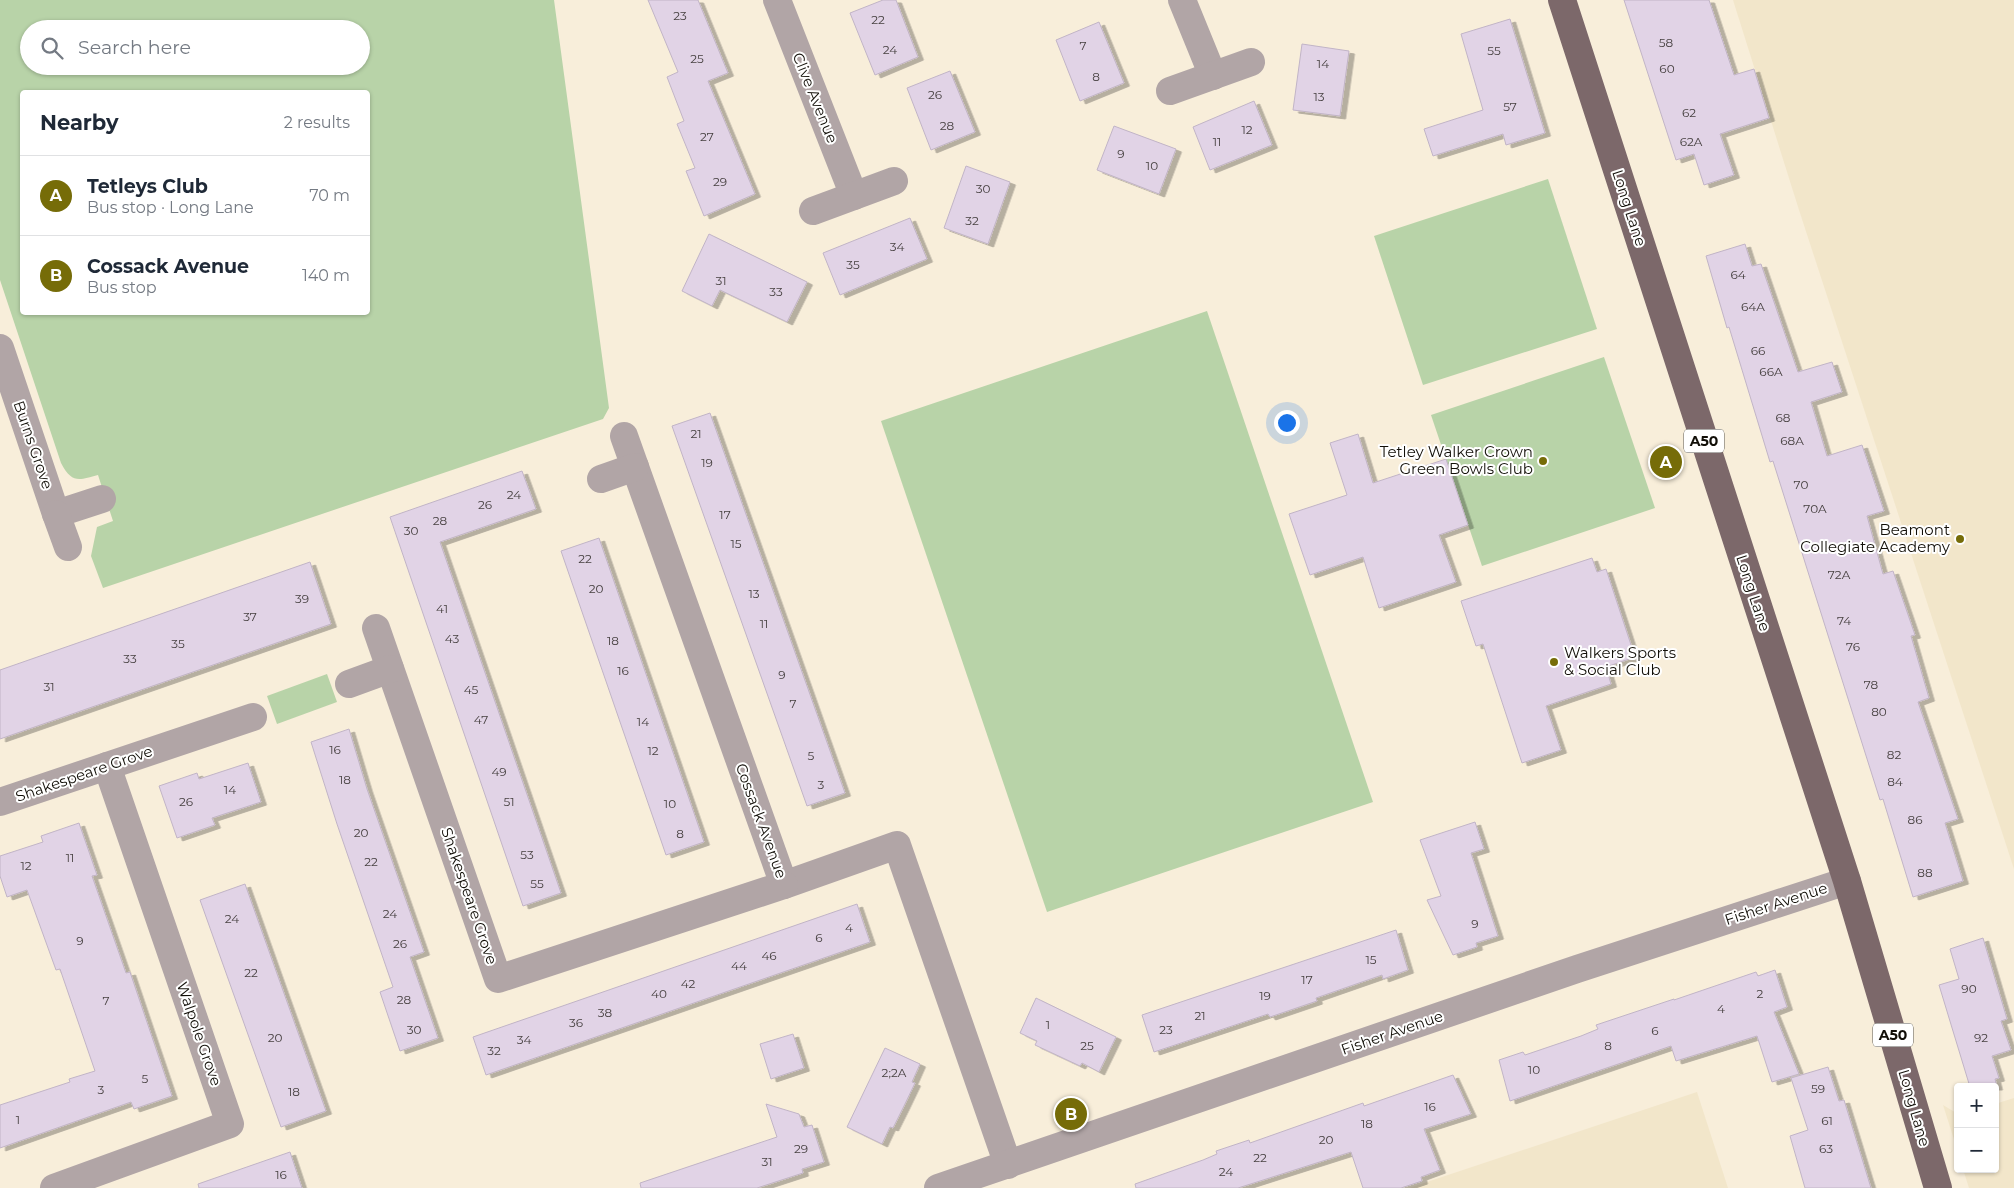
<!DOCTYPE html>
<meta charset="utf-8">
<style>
:root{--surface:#fff;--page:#f2f2f3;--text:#1f2937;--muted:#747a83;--line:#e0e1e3;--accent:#766c08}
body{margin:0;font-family:Montserrat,sans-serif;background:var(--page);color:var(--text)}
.controls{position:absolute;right:15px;bottom:15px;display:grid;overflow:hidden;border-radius:5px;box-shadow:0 1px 4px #0004}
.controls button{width:45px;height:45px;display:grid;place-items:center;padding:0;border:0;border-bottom:1px solid var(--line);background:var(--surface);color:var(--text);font:25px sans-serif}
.you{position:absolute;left:1286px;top:422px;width:18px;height:18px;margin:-12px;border:4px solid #fff;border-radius:50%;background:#1a73e8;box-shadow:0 0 0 8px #1a73e833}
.badge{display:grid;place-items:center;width:32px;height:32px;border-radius:50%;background:var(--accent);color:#fff;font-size:16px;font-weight:700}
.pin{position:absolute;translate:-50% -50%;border:2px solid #fff;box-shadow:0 1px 5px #0006}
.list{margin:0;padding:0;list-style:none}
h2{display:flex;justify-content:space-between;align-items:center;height:65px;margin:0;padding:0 20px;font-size:21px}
h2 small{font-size:16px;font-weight:400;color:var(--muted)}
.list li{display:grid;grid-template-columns:32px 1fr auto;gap:15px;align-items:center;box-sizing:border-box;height:80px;padding:0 20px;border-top:1px solid var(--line)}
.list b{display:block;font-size:19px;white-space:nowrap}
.list p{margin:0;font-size:16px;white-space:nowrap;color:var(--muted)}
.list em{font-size:16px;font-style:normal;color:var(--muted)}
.icon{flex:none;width:28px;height:28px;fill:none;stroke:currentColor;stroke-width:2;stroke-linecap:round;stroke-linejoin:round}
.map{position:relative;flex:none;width:2014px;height:1188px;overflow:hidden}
.search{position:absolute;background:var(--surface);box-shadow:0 1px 4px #0004;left:20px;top:20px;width:350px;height:55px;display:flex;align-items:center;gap:12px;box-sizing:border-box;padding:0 18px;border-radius:28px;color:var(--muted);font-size:19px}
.panel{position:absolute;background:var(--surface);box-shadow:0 1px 4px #0004;left:20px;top:90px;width:350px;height:225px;border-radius:5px}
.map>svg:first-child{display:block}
.built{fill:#f2e6ca}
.green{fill:#b8d3a8;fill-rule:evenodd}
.building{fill:#e1d3e6;stroke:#c1b4c6;filter:url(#shadow)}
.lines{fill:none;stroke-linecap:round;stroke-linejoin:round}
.minor{stroke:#b1a5a6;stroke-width:28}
.major{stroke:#7c686a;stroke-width:28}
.poi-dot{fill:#766c08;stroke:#fff;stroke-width:2}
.labels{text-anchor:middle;stroke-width:4;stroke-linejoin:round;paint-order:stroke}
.number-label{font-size:12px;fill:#464040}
.shield{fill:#fff;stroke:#595752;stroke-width:1}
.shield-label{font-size:14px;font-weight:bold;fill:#120f08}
.street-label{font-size:15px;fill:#120f08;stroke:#fff}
.poi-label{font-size:15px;fill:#120f08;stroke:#fff;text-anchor:end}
</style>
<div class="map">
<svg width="2014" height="1188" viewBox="0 0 2014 1188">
<defs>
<filter id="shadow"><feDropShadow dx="5.5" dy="3" stdDeviation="0" flood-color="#0004"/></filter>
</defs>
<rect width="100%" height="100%" fill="#f8eeda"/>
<g class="built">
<polygon points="1733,0 2014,0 2014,869 1799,210"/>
<polygon points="1697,1092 1728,1188 1409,1188"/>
<polygon points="2014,1098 2014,1188 1969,1188 1963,1169 1995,1169 1995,1104"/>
<polygon points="1943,1105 1958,1114 1958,1152"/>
</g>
<g class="green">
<path d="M0,0H554L609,408L603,419L103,588L91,556L97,527L113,521L98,475C79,480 72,484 61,463L0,280ZM29,29H361V66H29ZM22,92H368V312H22Z"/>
<polygon points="1548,179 1597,329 1423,385 1374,236"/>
<polygon points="1207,311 1373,802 1047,912 881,421"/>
<polygon points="1604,357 1655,508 1482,566 1431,415"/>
<polygon points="327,674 337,702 277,724 267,696"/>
</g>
<g class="building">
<polygon points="648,0 698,0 728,73 708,81 755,194 704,216 686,171 695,168 677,124 684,121 667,77 678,72"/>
<polygon points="883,0 896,0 918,57 875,75 850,13"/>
<polygon points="1624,0 1709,0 1734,75 1754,69 1769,118 1720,134 1734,175 1704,185 1694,154 1676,160"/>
<polygon points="1510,19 1545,133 1506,145 1503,134 1433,156 1424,129 1483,110 1461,34"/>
<polygon points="1099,22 1124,83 1080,101 1056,40"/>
<polygon points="1302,44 1349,51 1340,116 1293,110"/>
<polygon points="950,71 975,132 931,150 907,88"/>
<polygon points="1254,101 1272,145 1210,170 1193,127"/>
<polygon points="1114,126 1176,149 1159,194 1097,170"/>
<polygon points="966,166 1010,182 988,244 944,228"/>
<polygon points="910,218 927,259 840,295 823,253"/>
<polygon points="709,234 807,282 787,322 720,290 712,306 682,291"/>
<polygon points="1745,244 1752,266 1761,264 1798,372 1832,362 1842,392 1811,402 1827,456 1862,445 1884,511 1867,516 1883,574 1893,571 1915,635 1911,636 1929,698 1918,702 1958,819 1945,823 1963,881 1913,897 1883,799 1880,800 1773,461 1770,462 1729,327 1727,328 1706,256"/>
<polygon points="710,413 845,793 807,806 672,426"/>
<polygon points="1358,434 1373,483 1446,459 1468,525 1439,535 1456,582 1379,608 1363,557 1310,575 1289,514 1347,495 1330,443"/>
<polygon points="522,471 536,509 440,542 561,893 523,906 390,517"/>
<polygon points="599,538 704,842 666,855 561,551"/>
<polygon points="1592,558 1597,572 1606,569 1635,657 1606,667 1611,684 1546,706 1561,750 1522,763 1483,644 1476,646 1461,601"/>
<polygon points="310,562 331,624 0,739 0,670"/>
<polygon points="349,729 367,789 424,952 410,957 438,1038 400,1051 380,992 393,987 337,824 311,742"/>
<polygon points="248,763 261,802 212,818 215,825 177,838 159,786 197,773 199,779"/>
<polygon points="1475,822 1484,849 1471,853 1498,936 1476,943 1477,947 1453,955 1427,900 1441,896 1420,840"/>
<polygon points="79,823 97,875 92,876 126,973 130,972 172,1096 134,1109 131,1102 0,1148 0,1105 70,1082 69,1079 95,1071 60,969 56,970 27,890 7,897 0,876 0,856 43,842 41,836"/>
<polygon points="245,884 326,1111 281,1127 200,900"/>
<polygon points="857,904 870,942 486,1075 473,1037"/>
<polygon points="1396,930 1408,970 1383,979 1382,975 1316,998 1317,1001 1270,1017 1268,1014 1154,1052 1142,1015"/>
<polygon points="1983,938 2007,1019 2001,1021 2011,1050 1992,1056 1999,1078 1995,1079 1997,1087 1970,1087 1939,985 1959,979 1950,949"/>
<polygon points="1775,970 1787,1007 1774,1012 1799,1074 1772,1082 1757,1036 1676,1061 1671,1046 1510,1101 1499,1060 1523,1052 1525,1055 1581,1036 1598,1029 1596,1025 1674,999 1674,1000 1756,972 1758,976"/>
<polygon points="1036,998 1116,1037 1099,1072 1082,1063 1080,1066 1035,1045 1037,1041 1020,1033"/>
<polygon points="793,1034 804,1068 771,1079 760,1044"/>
<polygon points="885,1048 920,1064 912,1082 915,1083 904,1106 893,1128 890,1127 882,1144 847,1127"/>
<polygon points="1828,1067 1839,1101 1844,1100 1871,1188 1805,1188 1790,1136 1808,1130 1791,1078"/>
<polygon points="1453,1075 1471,1114 1424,1129 1440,1170 1421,1177 1422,1181 1401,1188 1363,1188 1351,1152 1238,1188 1136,1188 1135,1184 1203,1160 1217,1154 1216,1151 1249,1140 1250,1143 1363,1103 1364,1106"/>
<polygon points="766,1104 799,1114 804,1127 812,1125 824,1162 802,1169 803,1173 757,1188 641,1188 640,1183 777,1137"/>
<polygon points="290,1152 302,1188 199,1188 198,1184"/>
</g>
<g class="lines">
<g class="minor">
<polyline points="777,0 854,196"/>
<polyline points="1182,0 1213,76"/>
<polyline points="1170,91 1251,62"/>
<polyline points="813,211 894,181"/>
<polyline points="0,348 56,514 102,499"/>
<polyline points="624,436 784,885 897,845 1008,1165"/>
<polyline points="601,479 635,467"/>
<polyline points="56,514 68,547"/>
<polyline points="376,628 498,979 784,885"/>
<polyline points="349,684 390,669"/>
<polyline points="0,802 253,717"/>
<polyline points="54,1188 230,1124 107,766"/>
<polyline points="938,1188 1577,969 1847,881"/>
</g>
<polyline class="major" points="1562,0 1847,881 1938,1188"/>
</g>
<g class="poi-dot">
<circle cx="1543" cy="461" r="5"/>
<circle cx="1960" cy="539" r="5"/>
<circle cx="1554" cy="662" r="5"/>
</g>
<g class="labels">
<g class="number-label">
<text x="680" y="20">23</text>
<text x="878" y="24">22</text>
<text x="1666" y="47">58</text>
<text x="1083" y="50">7</text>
<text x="890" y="54">24</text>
<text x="1494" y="55">55</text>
<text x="697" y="63">25</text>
<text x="1323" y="68">14</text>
<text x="1667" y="73">60</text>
<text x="1096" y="81">8</text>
<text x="935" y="99">26</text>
<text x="1319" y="101">13</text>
<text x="1510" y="111">57</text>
<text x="1689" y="117">62</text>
<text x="947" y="130">28</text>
<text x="1247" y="134">12</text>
<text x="707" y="141">27</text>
<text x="1217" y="146">11</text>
<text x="1691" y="146">62A</text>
<text x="1121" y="158">9</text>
<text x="1152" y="170">10</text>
<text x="720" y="186">29</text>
<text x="983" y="193">30</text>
<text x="972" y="225">32</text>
<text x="897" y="251">34</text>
<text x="853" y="269">35</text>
<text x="1738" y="279">64</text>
<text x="721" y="285">31</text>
<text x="776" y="296">33</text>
<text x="1753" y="311">64A</text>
<text x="1758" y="355">66</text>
<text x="1771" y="376">66A</text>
<text x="1783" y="422">68</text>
<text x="696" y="438">21</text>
<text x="1792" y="445">68A</text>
<text x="707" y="467">19</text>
<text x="1801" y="489">70</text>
<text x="514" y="499">24</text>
<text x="485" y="509">26</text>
<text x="1815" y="513">70A</text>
<text x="725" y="519">17</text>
<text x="440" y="525">28</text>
<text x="411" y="535">30</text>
<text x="736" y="548">15</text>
<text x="585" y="563">22</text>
<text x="1839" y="579">72A</text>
<text x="596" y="593">20</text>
<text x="754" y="598">13</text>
<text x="302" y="603">39</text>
<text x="442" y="613">41</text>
<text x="250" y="621">37</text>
<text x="1844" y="625">74</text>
<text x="764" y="628">11</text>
<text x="452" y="643">43</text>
<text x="613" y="645">18</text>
<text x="178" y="648">35</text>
<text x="1853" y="651">76</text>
<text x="130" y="663">33</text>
<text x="623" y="675">16</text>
<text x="782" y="679">9</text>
<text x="1871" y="689">78</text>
<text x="49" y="691">31</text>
<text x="471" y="694">45</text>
<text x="793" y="708">7</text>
<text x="1879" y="716">80</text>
<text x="481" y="724">47</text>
<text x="643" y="726">14</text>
<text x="335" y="754">16</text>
<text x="653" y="755">12</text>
<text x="1894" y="759">82</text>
<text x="811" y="760">5</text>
<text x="499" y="776">49</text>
<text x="345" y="784">18</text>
<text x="1895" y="786">84</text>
<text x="821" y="789">3</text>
<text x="230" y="794">14</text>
<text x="186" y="806">26</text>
<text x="509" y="806">51</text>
<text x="670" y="808">10</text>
<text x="1915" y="824">86</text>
<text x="361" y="837">20</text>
<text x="680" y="838">8</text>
<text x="527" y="859">53</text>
<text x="70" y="862">11</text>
<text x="371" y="866">22</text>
<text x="26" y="870">12</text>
<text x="1925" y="877">88</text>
<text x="537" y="888">55</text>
<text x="390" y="918">24</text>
<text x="232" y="923">24</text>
<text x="1475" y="928">9</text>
<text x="849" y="932">4</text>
<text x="819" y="942">6</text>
<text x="80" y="945">9</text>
<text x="400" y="948">26</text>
<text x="769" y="960">46</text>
<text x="1371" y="964">15</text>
<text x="739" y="970">44</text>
<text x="251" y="977">22</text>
<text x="1307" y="984">17</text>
<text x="688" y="988">42</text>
<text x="1969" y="993">90</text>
<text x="659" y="998">40</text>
<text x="1760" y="998">2</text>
<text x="1265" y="1000">19</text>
<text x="404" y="1004">28</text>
<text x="106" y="1005">7</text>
<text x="1721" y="1013">4</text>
<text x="605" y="1017">38</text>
<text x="1200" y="1020">21</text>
<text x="576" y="1027">36</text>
<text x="1048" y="1029">1</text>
<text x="414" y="1034">30</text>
<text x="1166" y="1034">23</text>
<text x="1655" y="1035">6</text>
<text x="275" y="1042">20</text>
<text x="1981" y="1042">92</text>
<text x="524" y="1044">34</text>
<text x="1087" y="1050">25</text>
<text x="1608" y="1050">8</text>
<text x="494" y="1055">32</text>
<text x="1534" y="1074">10</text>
<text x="894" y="1077">2;2A</text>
<text x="145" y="1083">5</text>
<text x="1818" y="1093">59</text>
<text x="101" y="1094">3</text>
<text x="294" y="1096">18</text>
<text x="1430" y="1111">16</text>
<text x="18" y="1124">1</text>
<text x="1827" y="1125">61</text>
<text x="1367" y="1128">18</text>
<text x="1326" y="1144">20</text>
<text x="801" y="1153">29</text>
<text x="1826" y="1153">63</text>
<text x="1260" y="1162">22</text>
<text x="767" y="1166">31</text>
<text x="1226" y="1176">24</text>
<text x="281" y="1179">16</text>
</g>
<g class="shield">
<rect x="1684" y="429.5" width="40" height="23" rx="4"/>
<rect x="1873" y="1023.5" width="40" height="23" rx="4"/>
</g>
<g class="shield-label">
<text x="1704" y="446">A50</text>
<text x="1893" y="1040">A50</text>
</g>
<g class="street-label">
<text transform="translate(815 98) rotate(68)" y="5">Clive Avenue</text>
<text transform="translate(1629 208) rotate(72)" y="5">Long Lane</text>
<text transform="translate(33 445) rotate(71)" y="5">Burns Grove</text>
<text transform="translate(1753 593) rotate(72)" y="5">Long Lane</text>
<text transform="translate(84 774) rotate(-19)" y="5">Shakespeare Grove</text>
<text transform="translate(761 821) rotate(70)" y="5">Cossack Avenue</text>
<text transform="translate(469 896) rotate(71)" y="5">Shakespeare Grove</text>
<text transform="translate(1776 904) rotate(-18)" y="5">Fisher Avenue</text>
<text transform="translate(1392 1033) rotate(-19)" y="5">Fisher Avenue</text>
<text transform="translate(199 1034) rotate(71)" y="5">Walpole Grove</text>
<text transform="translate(1914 1108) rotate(74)" y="5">Long Lane</text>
</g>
<g class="poi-label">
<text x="1533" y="457">Tetley Walker Crown<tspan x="1533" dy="17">Green Bowls Club</tspan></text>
<text x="1950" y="535">Beamont<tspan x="1950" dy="17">Collegiate Academy</tspan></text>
<text x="1564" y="658" text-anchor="start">Walkers Sports<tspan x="1564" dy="17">&amp; Social Club</tspan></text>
</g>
</g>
</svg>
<div class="controls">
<button>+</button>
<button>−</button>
</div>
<div class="you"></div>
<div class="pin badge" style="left:1666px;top:462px">A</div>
<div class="pin badge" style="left:1071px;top:1114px">B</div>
<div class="search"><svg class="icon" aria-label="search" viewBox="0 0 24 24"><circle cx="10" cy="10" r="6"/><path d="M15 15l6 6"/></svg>Search here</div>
<section class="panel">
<h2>Nearby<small>2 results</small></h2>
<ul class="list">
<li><span class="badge">A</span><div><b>Tetleys Club</b><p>Bus stop · Long Lane</p></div><em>70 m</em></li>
<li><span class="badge">B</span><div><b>Cossack Avenue</b><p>Bus stop</p></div><em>140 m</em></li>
</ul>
</section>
</div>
